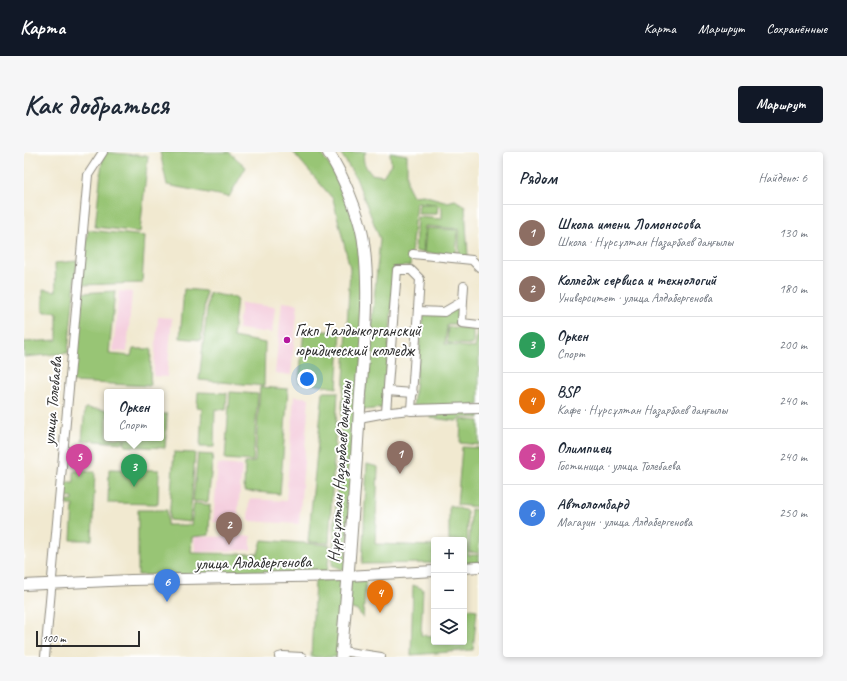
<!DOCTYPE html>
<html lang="ru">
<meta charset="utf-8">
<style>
:root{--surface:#fff;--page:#f6f6f7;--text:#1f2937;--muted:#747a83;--line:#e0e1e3;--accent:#111827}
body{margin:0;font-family:Caveat,sans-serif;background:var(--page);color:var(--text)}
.controls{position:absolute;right:12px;bottom:12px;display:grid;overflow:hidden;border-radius:4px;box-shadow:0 2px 6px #0003}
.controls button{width:36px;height:36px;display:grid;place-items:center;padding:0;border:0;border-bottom:1px solid var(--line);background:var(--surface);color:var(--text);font:20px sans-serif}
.scale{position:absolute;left:12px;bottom:10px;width:104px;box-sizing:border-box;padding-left:4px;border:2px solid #2b2b2b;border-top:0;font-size:11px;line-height:14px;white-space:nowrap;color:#2b2b2b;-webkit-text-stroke:3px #fff;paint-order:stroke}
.you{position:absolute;left:283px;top:227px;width:14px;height:14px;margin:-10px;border:3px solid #fff;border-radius:50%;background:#1a73e8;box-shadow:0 0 0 6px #1a73e833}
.badge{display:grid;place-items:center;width:26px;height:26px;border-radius:50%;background:var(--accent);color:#fff;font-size:13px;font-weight:700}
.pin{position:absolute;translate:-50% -33px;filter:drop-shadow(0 1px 2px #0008)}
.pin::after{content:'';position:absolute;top:21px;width:14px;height:12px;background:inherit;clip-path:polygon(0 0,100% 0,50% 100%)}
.popup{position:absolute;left:80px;top:237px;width:60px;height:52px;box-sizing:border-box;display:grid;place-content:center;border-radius:4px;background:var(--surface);filter:drop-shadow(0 1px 3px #0005);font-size:13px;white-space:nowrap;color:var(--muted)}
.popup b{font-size:15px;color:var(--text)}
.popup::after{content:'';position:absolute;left:50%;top:100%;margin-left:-8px;border:8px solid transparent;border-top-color:var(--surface)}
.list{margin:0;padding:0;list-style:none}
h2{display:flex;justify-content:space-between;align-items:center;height:52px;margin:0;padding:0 16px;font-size:17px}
h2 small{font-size:13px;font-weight:400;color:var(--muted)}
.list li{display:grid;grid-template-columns:26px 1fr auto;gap:12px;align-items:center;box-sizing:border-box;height:56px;padding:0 16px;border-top:1px solid var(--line)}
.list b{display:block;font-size:15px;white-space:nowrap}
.list p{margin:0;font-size:13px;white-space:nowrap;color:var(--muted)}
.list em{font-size:13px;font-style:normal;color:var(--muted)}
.icon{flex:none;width:22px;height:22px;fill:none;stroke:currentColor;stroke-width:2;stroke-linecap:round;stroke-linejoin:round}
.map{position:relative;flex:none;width:455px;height:505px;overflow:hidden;border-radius:4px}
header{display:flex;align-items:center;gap:24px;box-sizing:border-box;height:56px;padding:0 20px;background:var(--accent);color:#fff}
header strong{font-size:19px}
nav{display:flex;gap:22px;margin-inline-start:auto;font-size:14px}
.intro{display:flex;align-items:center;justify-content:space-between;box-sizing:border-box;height:96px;padding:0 24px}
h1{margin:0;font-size:28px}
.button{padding:10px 18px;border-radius:4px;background:var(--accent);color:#fff;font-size:14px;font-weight:700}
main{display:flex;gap:24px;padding:0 24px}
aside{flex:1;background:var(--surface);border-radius:4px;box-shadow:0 2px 6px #0003}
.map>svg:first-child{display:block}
.built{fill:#f4cfde}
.green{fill:#98c574;stroke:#627850}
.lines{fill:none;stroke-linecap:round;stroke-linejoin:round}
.minor-casing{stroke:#8e8a7e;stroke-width:10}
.tertiary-casing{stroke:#8e8a7e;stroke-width:12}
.secondary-casing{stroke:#8e8a7e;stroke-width:13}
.minor{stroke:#fff;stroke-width:8}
.tertiary{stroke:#fff;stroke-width:10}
.secondary{stroke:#fff;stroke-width:11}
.poi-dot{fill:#b5179e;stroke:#fff;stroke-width:1.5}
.labels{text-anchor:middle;stroke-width:4;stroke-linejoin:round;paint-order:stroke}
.poi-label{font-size:17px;fill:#2b2b2b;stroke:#fff;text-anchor:start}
.street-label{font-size:17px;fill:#2b2b2b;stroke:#fff}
</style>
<header>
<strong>Карта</strong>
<nav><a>Карта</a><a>Маршрут</a><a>Сохранённые</a></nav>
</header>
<div class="intro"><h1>Как добраться</h1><a class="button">Маршрут</a></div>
<main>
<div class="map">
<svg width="455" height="505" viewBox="0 0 455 505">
<rect width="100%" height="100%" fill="#fff"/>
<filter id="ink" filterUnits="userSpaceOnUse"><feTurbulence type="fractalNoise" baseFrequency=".025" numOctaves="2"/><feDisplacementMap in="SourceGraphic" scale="8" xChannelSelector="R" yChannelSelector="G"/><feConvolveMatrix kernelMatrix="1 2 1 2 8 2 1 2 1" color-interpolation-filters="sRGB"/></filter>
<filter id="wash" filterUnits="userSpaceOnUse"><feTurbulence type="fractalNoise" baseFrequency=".012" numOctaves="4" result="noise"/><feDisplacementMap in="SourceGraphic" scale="16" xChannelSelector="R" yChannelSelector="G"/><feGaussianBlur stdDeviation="0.9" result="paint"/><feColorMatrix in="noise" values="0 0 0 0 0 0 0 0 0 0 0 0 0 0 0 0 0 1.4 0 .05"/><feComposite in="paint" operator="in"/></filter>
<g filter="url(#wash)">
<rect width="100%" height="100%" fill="#f1e9d0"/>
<g class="built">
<polygon points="95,139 108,140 103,200 89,199"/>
<polygon points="258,150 274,152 267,223 251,221"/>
<polygon points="217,151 251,155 248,181 214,177"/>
<polygon points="134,165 148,166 143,225 129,224"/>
<polygon points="270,244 285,246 275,372 224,369 225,347 262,349"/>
<polygon points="194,312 218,314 213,372 189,370"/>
<polygon points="227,384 227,398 171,400 170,385"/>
</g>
<g class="green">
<polygon points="79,0 124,4 116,80 71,75"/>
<polygon points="136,0 205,0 222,15 205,45 143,33"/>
<polygon points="269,0 296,0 312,23 335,83 342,159 321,419 308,413 322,195 326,116 309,47"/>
<path d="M316,0H342C336,8 342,15 347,22L359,24L367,12L366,0L383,3V32L389,44L399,43L424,50L431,48L441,54L444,105H435V77L401,74L399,101L391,99L393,65L418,67V57L414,53L413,62H394L395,52H412L392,50L386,114L371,115L360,256L339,258L356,87L332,26Z"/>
<polygon points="402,76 434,78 432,103 400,101"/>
<polygon points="64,78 121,84 118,131 56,133"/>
<polygon points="53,109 44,201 0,205 0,190 33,188 33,160 19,160 19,137 32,139 31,111"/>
<polygon points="160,137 182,139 177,188 156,186"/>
<polygon points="91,139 85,202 107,204 109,197 127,197 126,234 48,230 56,141"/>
<polygon points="185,141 213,146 209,185 241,191 240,234 175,228"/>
<polygon points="436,155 434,172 423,172 421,192 451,196 454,176 455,176 455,253 389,255 399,161"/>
<polygon points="424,175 449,176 449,193 423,191"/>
<polygon points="280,178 317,180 313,236 275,230"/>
<polygon points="236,235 264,237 256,342 220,339 221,311 231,310"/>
<polygon points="174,240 203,241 202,258 191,257 190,295 176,295 178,256 173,255"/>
<polygon points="206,240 234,242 229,309 201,307"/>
<polygon points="299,240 314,240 305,391 284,390"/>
<polygon points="61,256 83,258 83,286 100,286 100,291 58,288"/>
<polygon points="455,260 455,266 438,265 432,269 406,266 407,261"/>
<polygon points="137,262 143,262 141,296 101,294 101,286 137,286"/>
<polygon points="437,267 455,269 455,293 436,291"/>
<polygon points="438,295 455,296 455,355 433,353"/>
<polygon points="150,300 171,301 166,370 145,368"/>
<polygon points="174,302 189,303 184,350 169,349"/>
<polygon points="343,312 354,315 351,392 410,394 410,411 338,412"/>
<polygon points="85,317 135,318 134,352 84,351"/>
<polygon points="50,319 71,320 68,388 47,388 49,353 43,353 43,349 49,349 49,346 39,345 40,330 50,330"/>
<polygon points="170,351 186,353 185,383 168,385 167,401 234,402 238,388 306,393 303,422 114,423 114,358 143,358 143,373 167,373"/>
<polygon points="425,353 443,359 444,403 455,403 455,411 440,411 440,388 425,388"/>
<polygon points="447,357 455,358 455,401 445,400"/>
<polygon points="326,426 342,426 339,466 334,459 325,456"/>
<polygon points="320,427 314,505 287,505 291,428"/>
<polygon points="389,433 399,437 397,483 410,484 410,490 440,490 440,456 453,458 449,498 387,503"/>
</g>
</g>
<g filter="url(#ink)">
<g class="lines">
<defs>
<g id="minor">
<polyline points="389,102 448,108 455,115"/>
<polyline points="439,149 440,134"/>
<polyline points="394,159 420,160 439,149 438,171 455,173"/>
<polyline points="363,239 389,241"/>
<polyline points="335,266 367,260 387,258 396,127 387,118 373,118 362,260"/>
<polyline points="318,499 357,505"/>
<polyline points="21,505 64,23 79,0"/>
<polyline points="255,505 259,504 278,505"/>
</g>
<g id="tertiary">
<polyline points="387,258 455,256"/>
<polyline points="440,416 455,415"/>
<polyline points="0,433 107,428 324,424 410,419"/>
</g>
<path id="secondary" d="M304,0C318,21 335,62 339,86C347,140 340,195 336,249C331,334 325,420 317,505"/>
</defs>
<use href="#minor" class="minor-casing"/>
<use href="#tertiary" class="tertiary-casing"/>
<use href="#secondary" class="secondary-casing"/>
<use href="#minor" class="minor"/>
<use href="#tertiary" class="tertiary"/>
<use href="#secondary" class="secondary"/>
</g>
</g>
<circle class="poi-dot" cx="263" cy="188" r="4"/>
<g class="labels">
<g class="poi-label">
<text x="271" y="184">Гккп Талдыкорганский<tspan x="271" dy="20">юридический колледж</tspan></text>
</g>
<g class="street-label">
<text transform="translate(28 249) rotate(-85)" y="6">улица Толебаева</text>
<text transform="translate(315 320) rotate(-86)" y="6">Нұрсұлтан Назарбаев даңғылы</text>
<text transform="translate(229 410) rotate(-1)" y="6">улица Алдабергенова</text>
</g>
</g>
</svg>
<div class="controls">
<button>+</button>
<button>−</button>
<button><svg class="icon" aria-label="layers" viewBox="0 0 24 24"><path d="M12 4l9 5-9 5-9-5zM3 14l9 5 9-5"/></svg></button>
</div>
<div class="scale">100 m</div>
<div class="you"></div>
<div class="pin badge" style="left:376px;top:322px;background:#8d6e63">1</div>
<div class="pin badge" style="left:205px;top:393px;background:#8d6e63">2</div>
<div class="pin badge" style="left:110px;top:335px;background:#2e9e5b">3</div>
<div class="popup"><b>Оркен</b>Спорт</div>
<div class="pin badge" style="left:356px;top:461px;background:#e8710a">4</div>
<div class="pin badge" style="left:55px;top:325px;background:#d1479c">5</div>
<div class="pin badge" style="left:143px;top:450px;background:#3f7fe0">6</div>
</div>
<aside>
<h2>Рядом<small>Найдено: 6</small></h2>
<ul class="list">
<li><span class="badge" style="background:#8d6e63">1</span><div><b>Школа имени Ломоносова</b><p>Школа · Нұрсұлтан Назарбаев даңғылы</p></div><em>130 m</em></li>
<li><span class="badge" style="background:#8d6e63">2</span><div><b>Колледж сервиса и технологий</b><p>Университет · улица Алдабергенова</p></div><em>180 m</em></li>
<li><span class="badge" style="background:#2e9e5b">3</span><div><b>Оркен</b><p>Спорт</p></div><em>200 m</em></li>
<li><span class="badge" style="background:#e8710a">4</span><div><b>BSP</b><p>Кафе · Нұрсұлтан Назарбаев даңғылы</p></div><em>240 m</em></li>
<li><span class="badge" style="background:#d1479c">5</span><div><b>Олимпиец</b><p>Гостиница · улица Толебаева</p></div><em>240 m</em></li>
<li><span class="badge" style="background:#3f7fe0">6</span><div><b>Автоломбард</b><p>Магазин · улица Алдабергенова</p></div><em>250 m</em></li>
</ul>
</aside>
</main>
